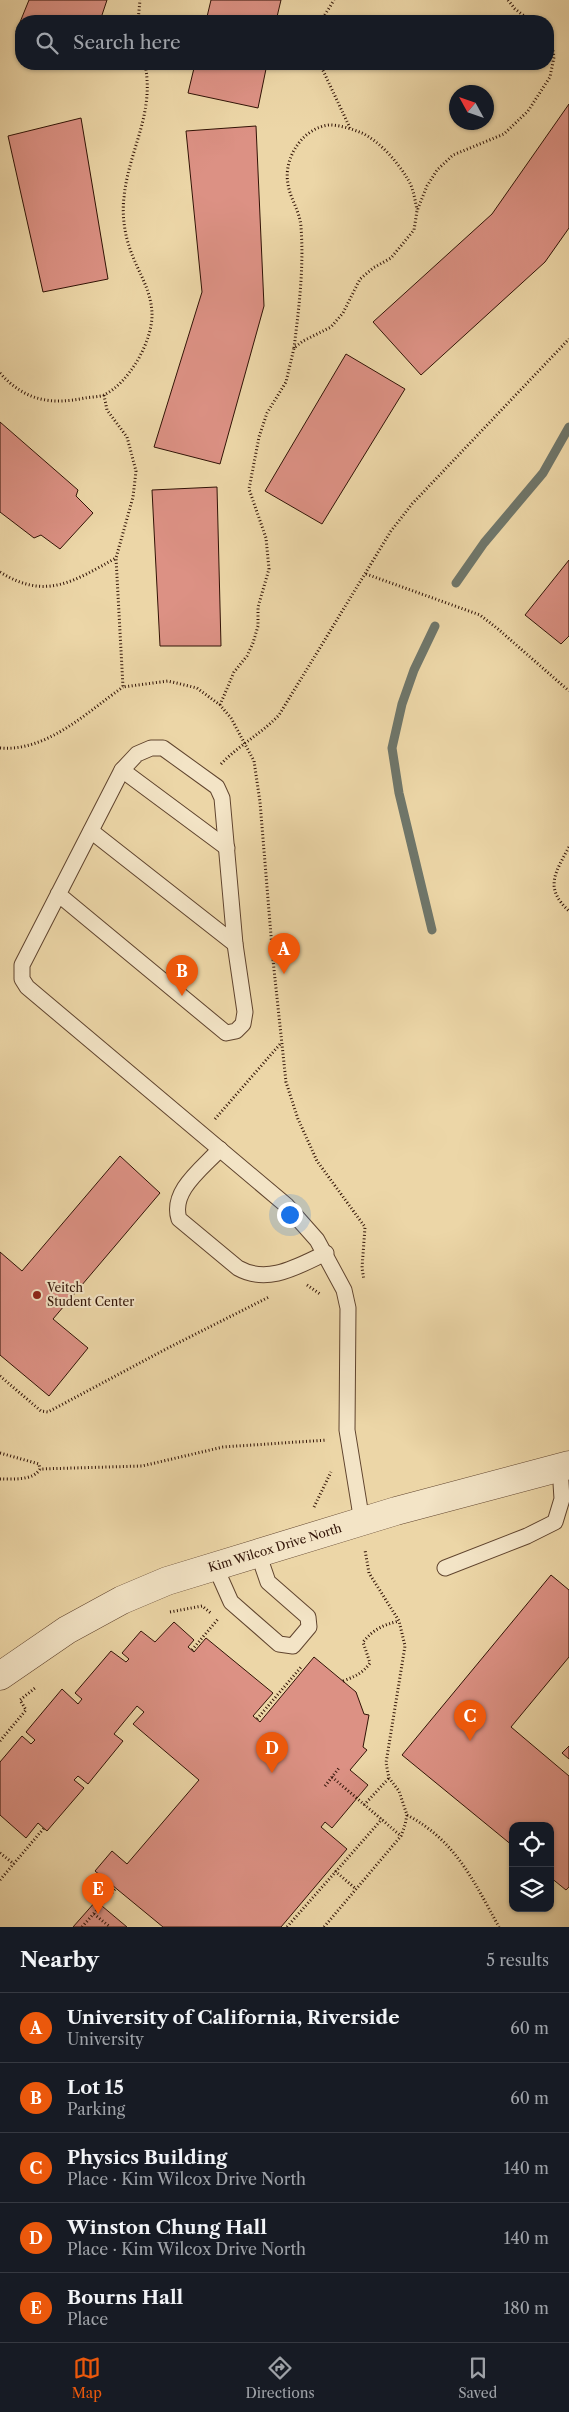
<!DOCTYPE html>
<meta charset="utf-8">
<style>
:root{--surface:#171b24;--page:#20242c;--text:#f1f3f6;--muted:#9ea1a6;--line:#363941;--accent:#ea580c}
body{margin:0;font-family:"Libre Caslon Text",serif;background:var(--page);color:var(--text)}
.controls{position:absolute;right:15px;bottom:15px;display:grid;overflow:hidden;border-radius:10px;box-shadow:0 1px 4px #0004}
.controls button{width:45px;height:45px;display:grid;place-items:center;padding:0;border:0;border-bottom:1px solid var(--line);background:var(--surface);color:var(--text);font:25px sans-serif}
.compass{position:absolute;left:449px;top:85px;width:45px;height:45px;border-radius:50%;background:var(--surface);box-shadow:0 1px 4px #0004;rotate:310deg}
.you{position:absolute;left:289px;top:1214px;width:18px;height:18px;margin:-12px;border:4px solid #fff;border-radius:50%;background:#1a73e8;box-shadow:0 0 0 8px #1a73e833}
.badge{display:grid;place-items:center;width:32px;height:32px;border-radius:50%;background:var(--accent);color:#fff;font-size:16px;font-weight:700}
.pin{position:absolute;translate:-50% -41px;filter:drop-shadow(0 1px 2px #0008)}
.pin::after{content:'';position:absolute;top:26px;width:18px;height:15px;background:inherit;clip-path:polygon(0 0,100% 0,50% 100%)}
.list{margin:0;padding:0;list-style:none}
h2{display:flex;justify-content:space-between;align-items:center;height:65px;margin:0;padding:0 20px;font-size:21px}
h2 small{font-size:16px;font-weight:400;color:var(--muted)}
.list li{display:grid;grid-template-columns:32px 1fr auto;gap:15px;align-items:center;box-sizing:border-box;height:70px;padding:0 20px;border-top:1px solid var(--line)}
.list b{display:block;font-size:19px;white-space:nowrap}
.list p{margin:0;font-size:16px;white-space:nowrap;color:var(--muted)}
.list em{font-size:16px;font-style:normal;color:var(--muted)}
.icon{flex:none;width:28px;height:28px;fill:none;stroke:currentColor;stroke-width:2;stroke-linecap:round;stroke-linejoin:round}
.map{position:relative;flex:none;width:569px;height:1927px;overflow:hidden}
.search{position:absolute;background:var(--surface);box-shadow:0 1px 4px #0004;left:15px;right:15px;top:15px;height:55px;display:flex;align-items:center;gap:12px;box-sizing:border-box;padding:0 18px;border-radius:20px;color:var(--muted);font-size:19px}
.sheet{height:415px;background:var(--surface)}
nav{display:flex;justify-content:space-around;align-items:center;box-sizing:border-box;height:70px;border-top:1px solid var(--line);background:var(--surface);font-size:14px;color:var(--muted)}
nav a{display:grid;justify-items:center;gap:2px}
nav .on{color:var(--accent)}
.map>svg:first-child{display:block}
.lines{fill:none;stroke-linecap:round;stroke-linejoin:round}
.stream{stroke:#6f766a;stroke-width:9}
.building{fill:#dc9184;stroke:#311306}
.service-casing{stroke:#60442e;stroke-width:17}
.tertiary-casing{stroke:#60442e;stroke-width:29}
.path{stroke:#311306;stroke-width:3;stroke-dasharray:1 2.5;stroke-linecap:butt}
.service{stroke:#f3e4c6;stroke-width:15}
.tertiary{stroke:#f3e4c6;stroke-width:28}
.poi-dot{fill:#8f2418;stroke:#f3e4c6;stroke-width:2}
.labels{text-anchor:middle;stroke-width:4;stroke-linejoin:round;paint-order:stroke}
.poi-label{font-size:12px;fill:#311306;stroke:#f3e4c6;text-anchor:start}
.street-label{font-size:12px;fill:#311306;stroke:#f3e4c6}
</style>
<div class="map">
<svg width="569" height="1927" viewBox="0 0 569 1927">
<rect width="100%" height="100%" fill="#ecd6a7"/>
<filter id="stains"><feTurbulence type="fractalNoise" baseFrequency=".004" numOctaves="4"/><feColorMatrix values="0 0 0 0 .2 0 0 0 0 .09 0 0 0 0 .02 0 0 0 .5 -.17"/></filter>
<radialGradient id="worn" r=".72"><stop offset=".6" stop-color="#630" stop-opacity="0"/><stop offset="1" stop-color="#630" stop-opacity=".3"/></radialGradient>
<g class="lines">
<g class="stream">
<polyline points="456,583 484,543 543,473 569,427"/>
<polyline points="432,930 399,793 392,748 402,704 414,670 435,626"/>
</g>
</g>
<g class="building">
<polygon points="29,0 107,0 100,21 21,21 21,34 16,32"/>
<polygon points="211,0 281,0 276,21 206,21"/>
<polygon points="195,64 267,64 258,108 188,93"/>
<polygon points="569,104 569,228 545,262 421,375 373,322 492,214"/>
<polygon points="81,118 108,279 43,292 8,136"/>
<polygon points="256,126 264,306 220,464 154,447 202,292 186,131"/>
<polygon points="346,354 405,389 322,524 265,491"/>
<polygon points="0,422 78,490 76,496 93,513 60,549 41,535 34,538 0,512"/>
<polygon points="217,487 221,646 160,646 152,490"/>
<polygon points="569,560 569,636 561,644 525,615"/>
<polygon points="120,1156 160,1193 53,1319 88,1348 49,1396 0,1355 0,1252 22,1271"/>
<polygon points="551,1575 569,1590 569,1657 511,1727 569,1776 569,1887 566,1890 550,1877 550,1826 513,1826 513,1846 402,1755"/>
<polygon points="174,1622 194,1640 188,1647 194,1652 206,1638 273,1693 253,1716 260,1722 314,1657 356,1692 364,1714 369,1715 363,1747 367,1750 350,1770 368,1785 332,1828 325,1822 321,1827 347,1849 281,1927 163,1927 95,1871 112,1851 127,1864 199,1780 133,1724 144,1712 137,1706 114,1734 123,1741 88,1784 78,1776 74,1780 84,1788 47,1831 38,1823 26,1838 0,1815 0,1762 22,1736 31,1744 35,1740 26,1732 62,1689 78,1704 82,1699 75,1693 111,1651 126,1662 129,1659 122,1653 141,1631 155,1642"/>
<polygon points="569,1746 569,1759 562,1753"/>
<polygon points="96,1901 127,1927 73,1927"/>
</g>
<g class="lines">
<defs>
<g id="service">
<polyline points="122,770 227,848"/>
<polyline points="91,831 235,944"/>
<polyline points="58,894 226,1033 236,1031 243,1024 245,1012 235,944 222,798 217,787 163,748 151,748 137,754 122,770 22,965 22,979 27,987 286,1205 317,1240 344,1290 348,1308 347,1430 362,1522"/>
<path d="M220,1149C203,1168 170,1191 179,1219L238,1268C268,1285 298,1266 326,1253"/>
<polyline points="215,1566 231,1602 279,1644 293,1646 309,1627 308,1617 268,1582 258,1553"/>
<polyline points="445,1568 527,1536 555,1522 562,1499 560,1467"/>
</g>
<polyline id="tertiary" points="0,1676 67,1630 122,1600 167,1581 396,1511 569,1465"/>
</defs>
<use href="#service" class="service-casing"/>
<use href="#tertiary" class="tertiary-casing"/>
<g class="path">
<polyline points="508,0 515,9 531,21"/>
<polyline points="138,21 140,0"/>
<polyline points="321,21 334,0"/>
<polyline points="320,64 350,128"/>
<path d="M294,348C299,308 304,267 301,227C300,211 290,199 288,184C283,159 302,128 329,125C340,125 352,129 362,133C379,141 397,161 407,178C413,186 415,200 417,210"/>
<path d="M0,373C25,401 51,405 85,398C91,397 99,397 104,395C129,383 153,341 152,313C151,288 136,269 129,246C124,231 122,212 124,197C129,149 155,114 145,64"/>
<polyline points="104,395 107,410 127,437 136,471 133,497 116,558 123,687 168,681 197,688 220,705 231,718 254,761 260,802 273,960 286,1082 298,1119 317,1161 365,1227 362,1268 364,1280"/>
<path d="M0,572C46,601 74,581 116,558"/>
<polyline points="366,574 480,615 498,629 569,691"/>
<polyline points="220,705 234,672 247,656 253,643 258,626 258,607 269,569 266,538 249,489 259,437 267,413 286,382 294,348 303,341 331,327 343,313 360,279 373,268 391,258 414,230 417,211 427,186 437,170 453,155 504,134 528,111 550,77 554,57 552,44 548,38"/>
<path d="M0,748C47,752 87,712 123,687"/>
<path d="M221,764C239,745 261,734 279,715L391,531L412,504L569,339"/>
<path d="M569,847C555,873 544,888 569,911"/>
<polyline points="215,1119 281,1043"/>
<polyline points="307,1285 320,1294"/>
<polyline points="0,1376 41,1411 48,1412 166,1349 269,1297"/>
<polyline points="0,1453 39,1464 40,1469"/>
<path d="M0,1479C12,1479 33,1481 40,1469L142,1466L223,1447L327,1440"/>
<polyline points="314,1507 331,1472"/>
<polyline points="170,1612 202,1606 212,1614"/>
<polyline points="192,1650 218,1619 217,1618"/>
<path d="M343,1681C354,1677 363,1673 370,1663L363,1642C374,1629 383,1625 399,1621"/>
<polyline points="257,1719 302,1666"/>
<polyline points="0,1741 26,1710 20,1700 35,1688"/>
<polyline points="332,1777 401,1836"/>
<polyline points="325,1786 339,1768"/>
<polyline points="364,1805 389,1778"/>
<path d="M407,1815C456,1841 473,1880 499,1927"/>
<polyline points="0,1853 14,1864"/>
<polyline points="335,1871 356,1889"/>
<polyline points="0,1880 44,1828"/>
<polyline points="94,1914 110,1927"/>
<polyline points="82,1927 116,1888"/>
<polyline points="287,1927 382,1819"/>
<polyline points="324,1927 401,1836 405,1825 407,1815 399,1791 389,1778 386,1763 405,1646 399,1621 369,1573 365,1550"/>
</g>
<use href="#service" class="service"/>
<use href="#tertiary" class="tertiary"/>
</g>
<circle class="poi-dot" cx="37" cy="1295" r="5"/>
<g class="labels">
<g class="poi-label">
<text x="47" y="1292">Veitch<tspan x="47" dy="14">Student Center</tspan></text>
</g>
<g class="street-label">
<text transform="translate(275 1548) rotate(-17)" y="4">Kim Wilcox Drive North</text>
</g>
</g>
<rect width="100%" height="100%" filter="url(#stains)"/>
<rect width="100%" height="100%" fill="url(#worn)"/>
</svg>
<div class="controls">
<button><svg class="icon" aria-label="locate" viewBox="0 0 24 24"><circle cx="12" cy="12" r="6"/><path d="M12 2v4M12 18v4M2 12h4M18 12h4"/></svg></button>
<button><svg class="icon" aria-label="layers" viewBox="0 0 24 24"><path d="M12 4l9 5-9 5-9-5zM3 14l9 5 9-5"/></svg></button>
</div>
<svg class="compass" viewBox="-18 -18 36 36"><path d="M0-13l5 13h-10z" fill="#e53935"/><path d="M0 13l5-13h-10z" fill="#9ea1a6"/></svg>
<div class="you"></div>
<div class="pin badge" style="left:284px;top:974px">A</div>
<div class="pin badge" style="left:182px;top:996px">B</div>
<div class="pin badge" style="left:470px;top:1741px">C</div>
<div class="pin badge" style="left:272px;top:1773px">D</div>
<div class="pin badge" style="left:98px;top:1914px">E</div>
<div class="search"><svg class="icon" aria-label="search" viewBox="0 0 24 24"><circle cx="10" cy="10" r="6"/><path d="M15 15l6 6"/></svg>Search here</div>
</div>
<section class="sheet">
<h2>Nearby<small>5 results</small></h2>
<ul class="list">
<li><span class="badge">A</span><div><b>University of California, Riverside</b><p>University</p></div><em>60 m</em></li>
<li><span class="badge">B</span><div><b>Lot 15</b><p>Parking</p></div><em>60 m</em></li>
<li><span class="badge">C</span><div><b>Physics Building</b><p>Place · Kim Wilcox Drive North</p></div><em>140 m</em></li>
<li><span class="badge">D</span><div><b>Winston Chung Hall</b><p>Place · Kim Wilcox Drive North</p></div><em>140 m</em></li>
<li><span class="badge">E</span><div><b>Bourns Hall</b><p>Place</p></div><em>180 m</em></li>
</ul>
</section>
<nav>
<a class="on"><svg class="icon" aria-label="map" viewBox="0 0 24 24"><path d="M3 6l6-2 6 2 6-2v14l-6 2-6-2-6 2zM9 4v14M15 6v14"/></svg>Map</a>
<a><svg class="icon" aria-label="directions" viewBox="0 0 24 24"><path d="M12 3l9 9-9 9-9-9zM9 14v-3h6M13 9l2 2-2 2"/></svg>Directions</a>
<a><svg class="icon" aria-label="saved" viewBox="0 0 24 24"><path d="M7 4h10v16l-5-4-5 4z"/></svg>Saved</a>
</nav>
